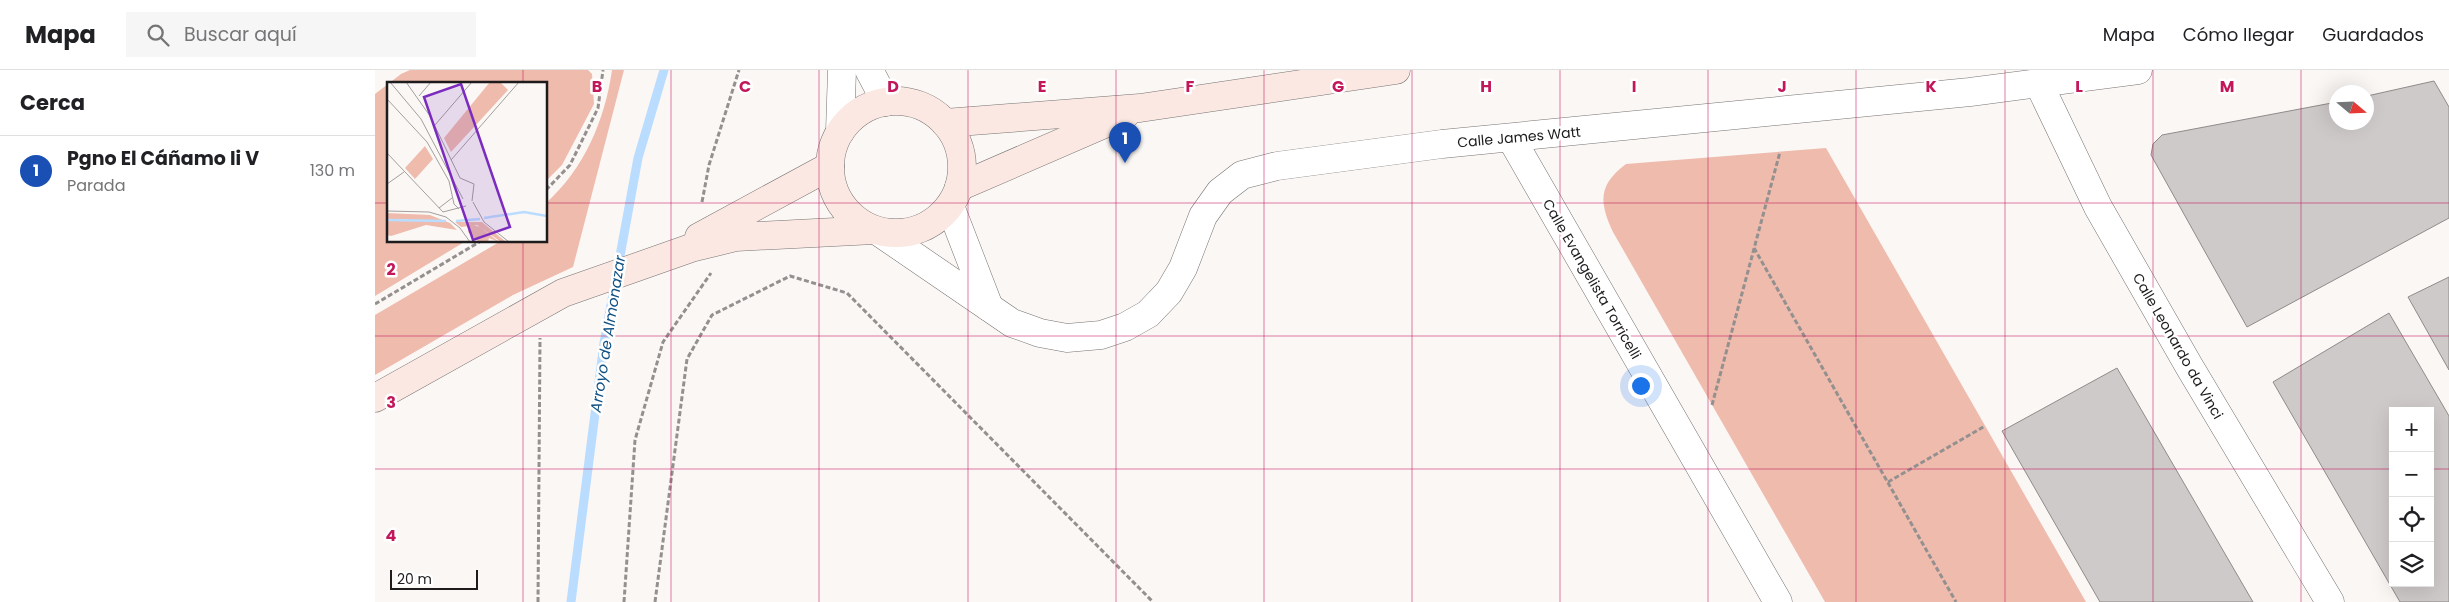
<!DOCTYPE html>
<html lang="es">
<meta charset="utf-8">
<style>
:root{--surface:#fff;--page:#f6f6f6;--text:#202124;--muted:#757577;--line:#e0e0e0;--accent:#d93025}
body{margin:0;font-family:Poppins,sans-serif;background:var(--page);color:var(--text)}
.controls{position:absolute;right:15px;bottom:15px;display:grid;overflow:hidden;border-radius:0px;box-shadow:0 5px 20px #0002}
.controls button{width:45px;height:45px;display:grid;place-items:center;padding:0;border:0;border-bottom:1px solid var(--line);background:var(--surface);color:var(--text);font:25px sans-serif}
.compass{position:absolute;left:1954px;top:15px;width:45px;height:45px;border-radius:50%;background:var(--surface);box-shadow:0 5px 20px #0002;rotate:109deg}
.scale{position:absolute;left:15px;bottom:12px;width:88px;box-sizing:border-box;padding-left:5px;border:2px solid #1d1b1b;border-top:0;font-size:14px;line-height:18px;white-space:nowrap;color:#1d1b1b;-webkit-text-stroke:4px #fff;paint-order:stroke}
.you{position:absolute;left:1265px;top:315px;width:18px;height:18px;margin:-12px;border:4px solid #fff;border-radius:50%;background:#1a73e8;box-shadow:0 0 0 8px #1a73e833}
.badge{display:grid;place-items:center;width:32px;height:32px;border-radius:50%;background:var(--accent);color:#fff;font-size:16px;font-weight:700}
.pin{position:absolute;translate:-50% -41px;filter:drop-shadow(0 1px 2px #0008)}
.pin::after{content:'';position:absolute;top:26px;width:18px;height:15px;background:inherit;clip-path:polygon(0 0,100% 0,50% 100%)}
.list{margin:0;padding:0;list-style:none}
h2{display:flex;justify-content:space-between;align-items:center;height:65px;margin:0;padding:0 20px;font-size:21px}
h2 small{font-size:16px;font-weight:400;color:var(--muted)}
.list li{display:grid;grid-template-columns:32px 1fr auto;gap:15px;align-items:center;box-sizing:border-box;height:70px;padding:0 20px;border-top:1px solid var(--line)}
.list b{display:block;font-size:19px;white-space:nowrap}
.list p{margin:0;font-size:16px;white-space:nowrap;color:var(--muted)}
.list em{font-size:16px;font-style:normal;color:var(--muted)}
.icon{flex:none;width:28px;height:28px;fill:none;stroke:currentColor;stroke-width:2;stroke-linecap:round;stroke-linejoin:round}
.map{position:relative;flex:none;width:2074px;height:532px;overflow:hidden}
header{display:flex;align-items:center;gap:30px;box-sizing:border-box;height:70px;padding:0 25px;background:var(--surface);border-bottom:1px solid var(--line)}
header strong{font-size:24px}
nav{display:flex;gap:28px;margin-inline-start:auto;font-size:18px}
.search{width:350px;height:45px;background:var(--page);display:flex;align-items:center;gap:12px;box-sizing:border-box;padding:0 18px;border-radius:0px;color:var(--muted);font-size:19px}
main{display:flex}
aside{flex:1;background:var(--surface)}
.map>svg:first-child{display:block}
.green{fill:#eebbad}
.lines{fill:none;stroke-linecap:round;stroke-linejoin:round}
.stream{stroke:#baddff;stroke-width:9}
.building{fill:#cecac9;stroke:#8f8b8a;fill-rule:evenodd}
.minor-casing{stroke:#777372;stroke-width:29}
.secondary-casing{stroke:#777372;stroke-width:29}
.path{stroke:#93908f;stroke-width:3;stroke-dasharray:5 2.5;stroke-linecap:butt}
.minor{stroke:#fff;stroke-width:28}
.secondary{stroke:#fbe8e2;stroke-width:28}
.grid{fill:none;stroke:#c2185b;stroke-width:1;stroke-opacity:0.55}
.labels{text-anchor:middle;stroke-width:5;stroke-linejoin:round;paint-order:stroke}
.street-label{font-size:14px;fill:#1d1b1b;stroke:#fff}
.water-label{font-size:15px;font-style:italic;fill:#115184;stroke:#fff}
.inset-river{fill:none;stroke:#baddff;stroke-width:2.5}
.inset-road{fill:none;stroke:#a29f9e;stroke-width:1}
.view{fill:#7b2cbf;fill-opacity:0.15;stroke:#7b2cbf;stroke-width:2.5}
.inset-edge{fill:none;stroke:#1d1b1b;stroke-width:2.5}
.grid-label{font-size:16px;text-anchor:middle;font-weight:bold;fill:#c2185b;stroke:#fff;stroke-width:5;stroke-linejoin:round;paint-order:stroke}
</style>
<header>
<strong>Mapa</strong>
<div class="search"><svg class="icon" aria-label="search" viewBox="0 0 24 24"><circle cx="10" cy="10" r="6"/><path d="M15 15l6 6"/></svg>Buscar aquí</div>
<nav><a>Mapa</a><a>Cómo llegar</a><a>Guardados</a></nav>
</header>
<main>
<aside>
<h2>Cerca<small></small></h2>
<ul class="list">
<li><span class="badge" style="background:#1a4fb4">1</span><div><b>Pgno El Cáñamo Ii V</b><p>Parada</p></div><em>130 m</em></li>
</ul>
</aside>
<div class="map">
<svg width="2074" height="532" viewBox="0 0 2074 532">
<rect width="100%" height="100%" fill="#fbf7f5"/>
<g class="green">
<polygon points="35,0 213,0 217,4 219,34 187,95 171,111 171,14 14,14 14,171 91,171 0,226 0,24 26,4"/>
<path d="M237,0H249L198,197L138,225L0,305V245L126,171H171V133C209,99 230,50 237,0Z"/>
<path d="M1451,78L1711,532H1450L1238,162C1224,132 1223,115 1251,94Z"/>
</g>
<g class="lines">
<polyline class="stream" points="196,532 229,273 263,88 289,0"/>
</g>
<g class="building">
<polygon points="2059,11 2074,37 2074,148 1872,257 1776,85 1778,74 1787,65 1962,32 1962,52 1992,52 1992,26"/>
<polygon points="2074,207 2074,300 2033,227"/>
<path d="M2014,243L2074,346V532H2025L1898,312ZM2018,341H2055V513H2018Z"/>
<polygon points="1742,298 1878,532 1725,532 1627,361"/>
</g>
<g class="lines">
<defs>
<g id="minor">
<polyline points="494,0 511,32"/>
<polyline points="1664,14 1723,137 1814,296 1955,532"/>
<polyline points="465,62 467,0"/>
<polyline points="1136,68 1403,532"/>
<polyline points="575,136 614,237"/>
<polyline points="504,162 637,253 665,263 692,268 726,265 750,257 773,244 794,222 808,198 828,146 845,122 867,105 902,96 1067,74 1595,22 1763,0"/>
</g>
<g id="secondary">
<circle cx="521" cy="97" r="66"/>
<polyline points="570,53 765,38 1021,0"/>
<polyline points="584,117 750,45"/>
<polyline points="324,167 455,96"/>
<polyline points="0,328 188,223 316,178 361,167 499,160"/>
</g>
</defs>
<use href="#minor" class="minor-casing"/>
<use href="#secondary" class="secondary-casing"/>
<g class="path">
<polyline points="171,120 195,95 223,38 228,0"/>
<polyline points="327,132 334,95 364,0"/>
<polyline points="1379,178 1581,532"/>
<polyline points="0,234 106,171"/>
<polyline points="1337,335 1405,82"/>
<polyline points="1513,412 1610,356"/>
<polyline points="163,532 165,268"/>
<polyline points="249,532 260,370 288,272 336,203"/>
<polyline points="280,532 312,289 337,245 415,206 472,223 778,532"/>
</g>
<use href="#minor" class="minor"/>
<use href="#secondary" class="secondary"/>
</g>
<path class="grid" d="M148,0V14M296,0V532M444,0V532M593,0V532M741,0V532M889,0V532M1037,0V532M1185,0V532M1333,0V532M1481,0V532M1630,0V532M1778,0V532M1926,0V532M0,133H14M171,133H2074M148,171V532M0,266H2074M0,399H2018M2055,399H2074"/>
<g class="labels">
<g class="street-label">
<text transform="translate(1144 67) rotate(-5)" y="5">Calle James Watt</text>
<text transform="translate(1217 209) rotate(60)" y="5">Calle Evangelista Torricelli</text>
<text transform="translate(1803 276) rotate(60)" y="5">Calle Leonardo da Vinci</text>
</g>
<g class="water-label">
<text transform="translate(233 264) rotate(-81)" y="5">Arroyo de Almonazar</text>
</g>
</g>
<g transform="translate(12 12)">
<rect width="160" height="160" fill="#fbf7f5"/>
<path d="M103,0H113L121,8L64,70L57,56ZM38,64L46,77L28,97L18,86ZM0,131L43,133L63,141L70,148L39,143L4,154L0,153ZM68,140H95L119,160H114L90,143L74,145ZM83,142L93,145L112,160L102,156L101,160L91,159L81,150Z" fill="#eebbad"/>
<path class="inset-river" d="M97,136L137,130L160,134M0,138L59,139M69,139L93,137"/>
<path class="inset-road" d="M3,0L34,37L76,117M19,0L43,34L73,96L87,102L85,119M32,14L44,0M0,17L40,60L62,99L67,122L72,127M48,43L85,0M0,71L56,130L79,124M64,78L132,0M0,102L17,90M86,120L97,140L122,160M52,126L65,116M0,129L42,130L59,135L73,146L83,160"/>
<path class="view" d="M74,2L123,145L86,158L37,15Z"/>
<rect width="160" height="160" class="inset-edge"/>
</g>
<g class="grid-label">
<text x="222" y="22">B</text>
<text x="370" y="22">C</text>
<text x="518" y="22">D</text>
<text x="667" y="22">E</text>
<text x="815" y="22">F</text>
<text x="963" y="22">G</text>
<text x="1111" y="22">H</text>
<text x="1259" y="22">I</text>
<text x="1407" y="22">J</text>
<text x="1556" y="22">K</text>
<text x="1704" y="22">L</text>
<text x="1852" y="22">M</text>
<text x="16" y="205">2</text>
<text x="16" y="338">3</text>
<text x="16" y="471">4</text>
</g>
</svg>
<div class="controls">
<button>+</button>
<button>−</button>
<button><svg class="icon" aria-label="locate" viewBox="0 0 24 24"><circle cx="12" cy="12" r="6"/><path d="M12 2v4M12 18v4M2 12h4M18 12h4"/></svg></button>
<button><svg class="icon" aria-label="layers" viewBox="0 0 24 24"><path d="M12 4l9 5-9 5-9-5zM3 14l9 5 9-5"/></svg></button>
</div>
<svg class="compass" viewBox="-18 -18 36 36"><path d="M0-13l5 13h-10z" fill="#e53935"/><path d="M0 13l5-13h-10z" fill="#757577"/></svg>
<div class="scale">20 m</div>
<div class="you"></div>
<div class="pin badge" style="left:750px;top:93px;background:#1a4fb4">1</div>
</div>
</main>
